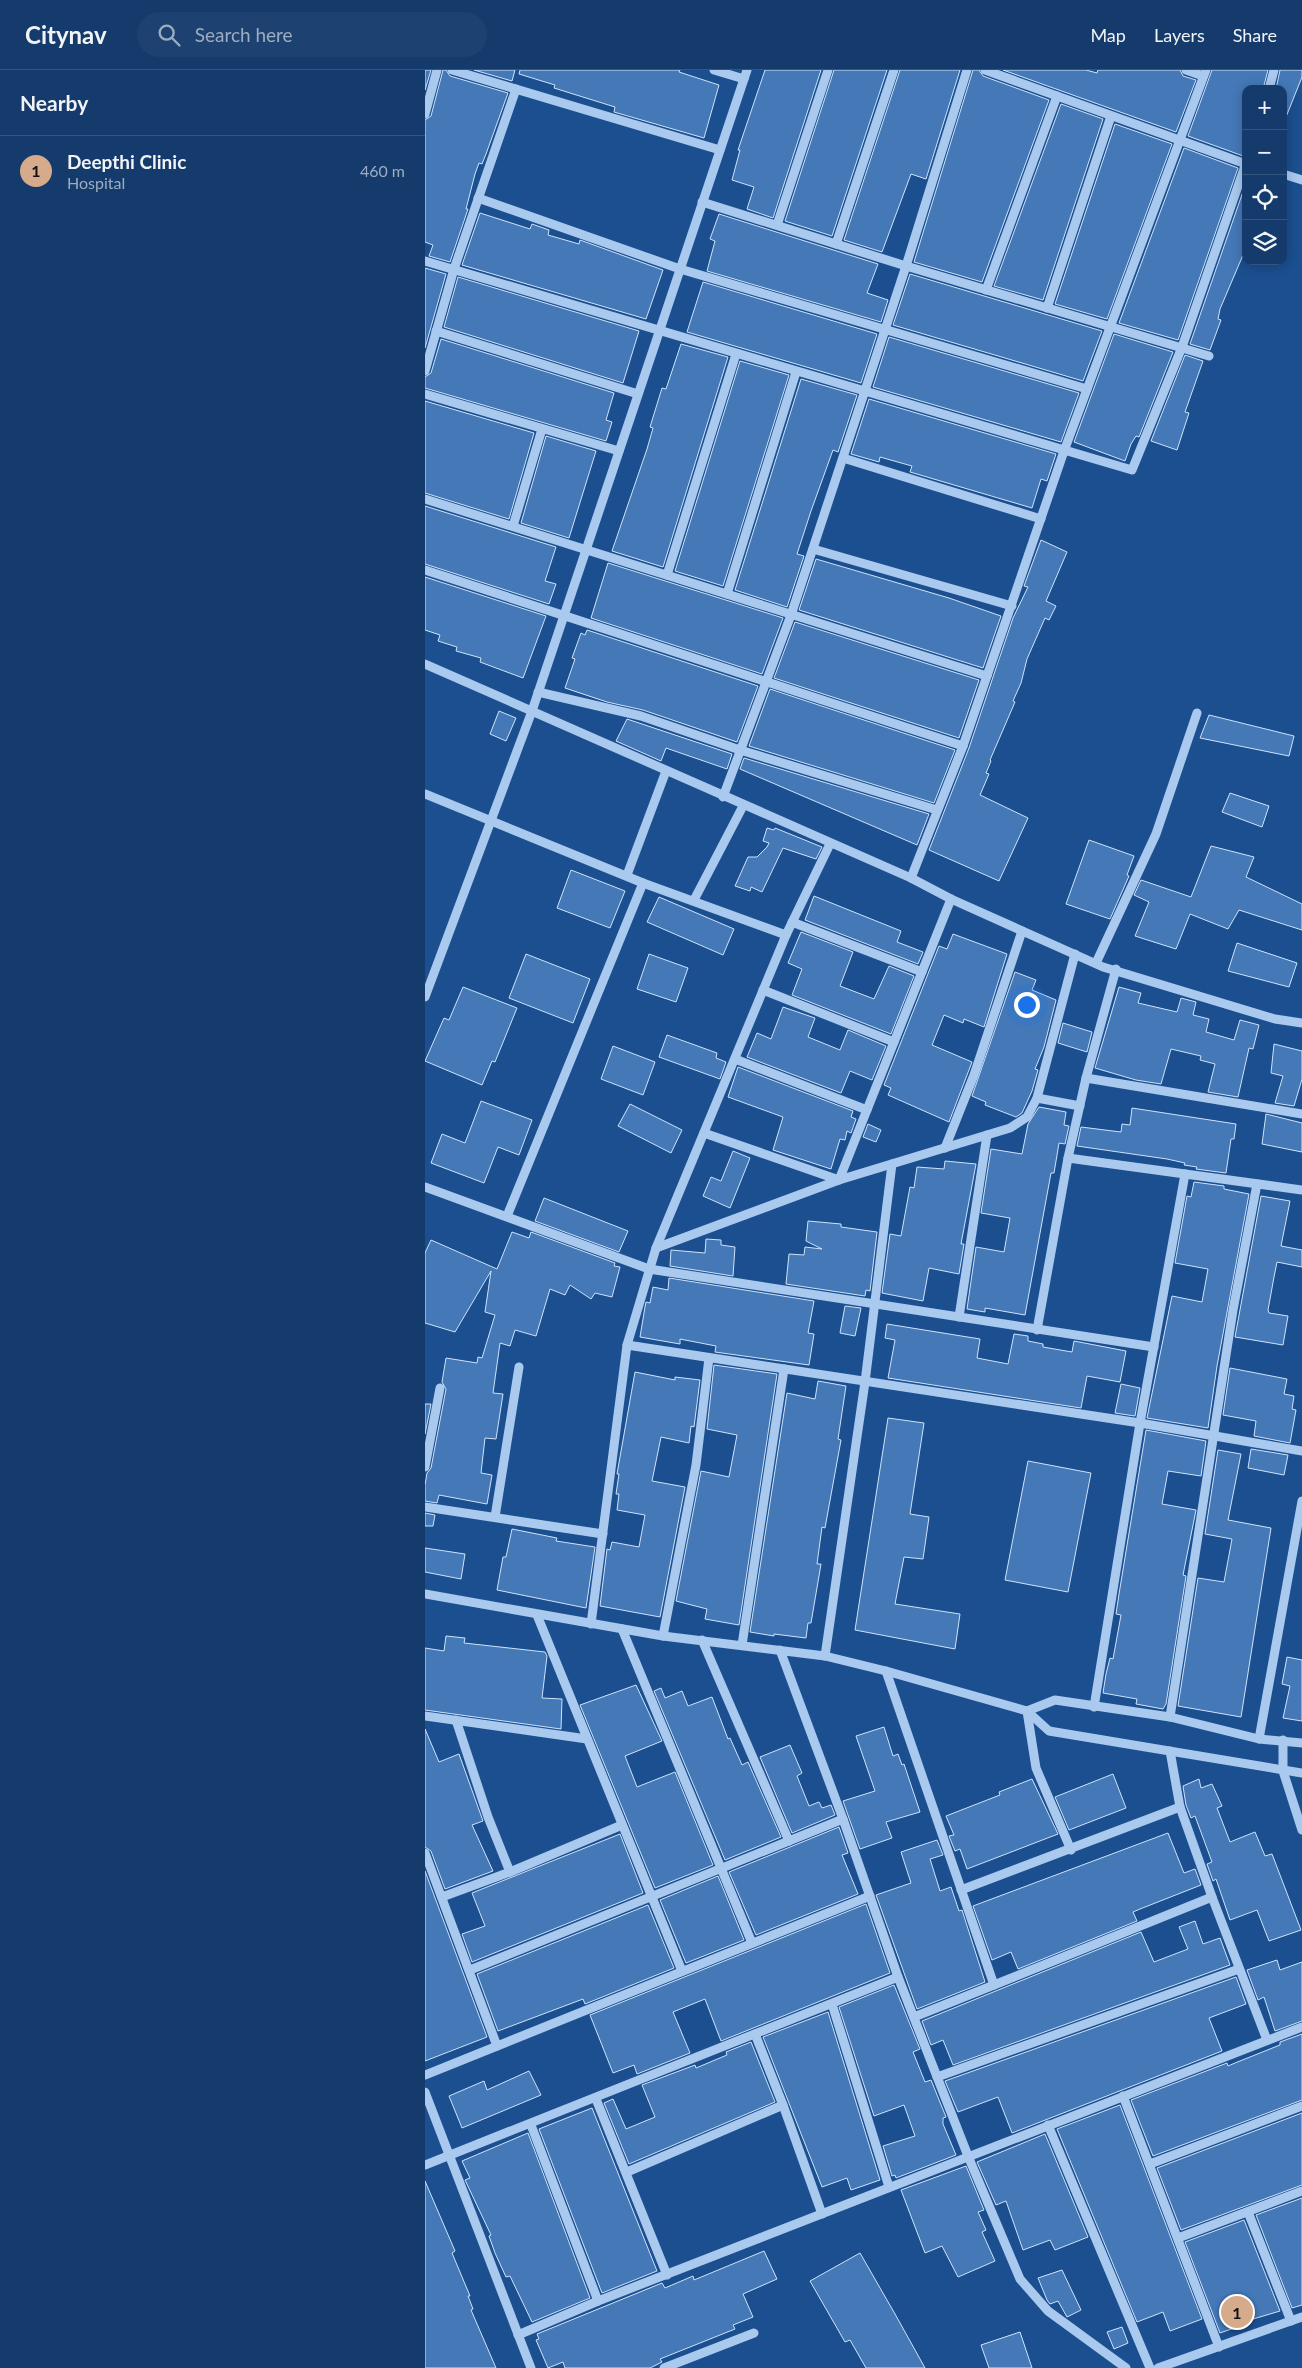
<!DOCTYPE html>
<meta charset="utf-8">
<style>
:root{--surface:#143b6b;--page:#1d4271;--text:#f1f3f6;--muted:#9dadc1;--line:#33557e;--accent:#d6ab8b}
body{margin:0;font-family:Lato,sans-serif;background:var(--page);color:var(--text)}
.controls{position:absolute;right:15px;top:15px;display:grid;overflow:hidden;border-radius:10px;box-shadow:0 2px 12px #0003}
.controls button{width:45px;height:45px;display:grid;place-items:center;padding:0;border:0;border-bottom:1px solid var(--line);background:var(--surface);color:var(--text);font:25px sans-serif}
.you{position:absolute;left:601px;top:934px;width:18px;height:18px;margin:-12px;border:4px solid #fff;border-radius:50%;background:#1a73e8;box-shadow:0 0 0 8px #1a73e833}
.badge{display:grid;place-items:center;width:32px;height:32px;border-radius:50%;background:var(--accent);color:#111;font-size:16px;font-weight:700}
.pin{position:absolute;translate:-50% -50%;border:2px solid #fff;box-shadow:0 1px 5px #0006}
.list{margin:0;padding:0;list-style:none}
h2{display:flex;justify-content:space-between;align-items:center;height:65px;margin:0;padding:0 20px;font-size:21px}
h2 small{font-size:16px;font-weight:400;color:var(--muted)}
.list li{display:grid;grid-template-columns:32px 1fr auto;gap:15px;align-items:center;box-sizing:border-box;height:70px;padding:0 20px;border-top:1px solid var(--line)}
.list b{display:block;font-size:19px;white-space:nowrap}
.list p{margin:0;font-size:16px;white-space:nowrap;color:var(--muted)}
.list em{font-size:16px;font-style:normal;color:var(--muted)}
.icon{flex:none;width:28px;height:28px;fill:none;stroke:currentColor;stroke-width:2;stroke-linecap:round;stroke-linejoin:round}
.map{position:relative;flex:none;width:877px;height:2298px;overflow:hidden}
header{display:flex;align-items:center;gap:30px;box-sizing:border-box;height:70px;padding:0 25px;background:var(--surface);border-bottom:1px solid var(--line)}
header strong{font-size:24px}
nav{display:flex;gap:28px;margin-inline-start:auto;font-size:18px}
.search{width:350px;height:45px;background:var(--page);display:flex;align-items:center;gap:12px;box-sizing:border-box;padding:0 18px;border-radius:28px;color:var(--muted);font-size:19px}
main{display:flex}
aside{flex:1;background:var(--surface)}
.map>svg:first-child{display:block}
.building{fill:#4478b7;stroke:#cfe3fa}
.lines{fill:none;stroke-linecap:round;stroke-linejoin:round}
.minor{stroke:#a9c9ee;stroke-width:9}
</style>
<header>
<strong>Citynav</strong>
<div class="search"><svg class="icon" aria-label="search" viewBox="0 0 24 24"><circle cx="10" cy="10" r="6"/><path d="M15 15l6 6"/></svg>Search here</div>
<nav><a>Map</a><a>Layers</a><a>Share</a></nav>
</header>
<main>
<aside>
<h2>Nearby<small></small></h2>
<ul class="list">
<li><span class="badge">1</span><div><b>Deepthi Clinic</b><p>Hospital</p></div><em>460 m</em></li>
</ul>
</aside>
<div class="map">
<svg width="877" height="2298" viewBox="0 0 877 2298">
<rect width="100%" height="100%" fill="#1b4f8f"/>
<g class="building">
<polygon points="0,0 6,0 0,20"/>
<polygon points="18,0 21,0 25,6 83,23 61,84 57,94 54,93 50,104 41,139 43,139 25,192 4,186 8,175 0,172 0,50 6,46"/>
<polygon points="49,0 90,0 87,11"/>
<polygon points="95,0 255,0 254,2 294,15 279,68 189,42 190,37 129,18 130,15 94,4"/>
<polygon points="340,0 396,0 348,148 322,139 329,117 307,110 315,80 313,80"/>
<polygon points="409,0 462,0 407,166 360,151"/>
<polygon points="475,0 535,0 501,109 486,104 457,182 419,170"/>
<polygon points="548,0 554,0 558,6 624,30 557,212 489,192"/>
<polygon points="578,0 661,0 672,3 673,0 755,0 758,6 771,10 751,62"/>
<polygon points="787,0 843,0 838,19 821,19 821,87 763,66"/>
<polygon points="855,0 877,0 877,7 859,52 858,19 851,19"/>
<polygon points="636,34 678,49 618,230 569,216"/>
<polygon points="690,54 747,74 682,249 630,234"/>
<polygon points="759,78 813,98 753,270 694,253"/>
<polygon points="821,113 821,178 795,239 793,249 796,250 785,280 765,274"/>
<polygon points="55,143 105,159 107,154 124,160 123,165 154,174 155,170 238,200 221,249 37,195"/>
<polygon points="294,144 453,194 442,223 463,230 456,252 282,201 290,171 285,169"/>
<polygon points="0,198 21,204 0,278"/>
<polygon points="485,204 677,261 658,311 468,255"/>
<polygon points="33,207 214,261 198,313 19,257"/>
<polygon points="278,212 452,264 436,313 262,262"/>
<polygon points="689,264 748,282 714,367 711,366 706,374 700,391 649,372"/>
<polygon points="464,267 654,323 636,372 448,317"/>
<polygon points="16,269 189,323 181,350 187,352 181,371 0,318 0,307 6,303"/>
<polygon points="256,274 303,287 238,497 187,481 222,379 228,358 225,357 237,318 241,319"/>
<polygon points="760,285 778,291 760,342 764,343 752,380 726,371"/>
<polygon points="315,291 364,305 298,516 250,501"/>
<polygon points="376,309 432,325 413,382 408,380 386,441 372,484 379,486 362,537 310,520"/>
<polygon points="444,329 631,384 622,411 616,409 607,438 485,402 487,396 455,387 454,392 426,384"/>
<polygon points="0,331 109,363 84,449 0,423"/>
<polygon points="121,366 171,381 144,468 96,453"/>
<polygon points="0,436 131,477 120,511 131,514 124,534 0,494"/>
<polygon points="616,470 642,482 621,531 631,536 624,550 620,548 602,589 596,613 588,631 590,632 565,690 566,691 561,703 564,704 555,725 603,748 574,811 504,780 544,678 588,548 603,517 599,516"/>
<polygon points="391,489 524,528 576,546 558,598 374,540"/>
<polygon points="183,493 358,548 337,604 166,548"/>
<polygon points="0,507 121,546 98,608 55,592 56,588 31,581 32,577 13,571 15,565 0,560"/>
<polygon points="370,552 554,610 534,668 349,608"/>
<polygon points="162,560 333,616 312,672 218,640 182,632 140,618 150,589 147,588 156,563 160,565"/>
<polygon points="345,619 530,680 509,733 324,676"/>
<polygon points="74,641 91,648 81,671 65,664"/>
<polygon points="784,645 869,666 864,686 775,668"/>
<polygon points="202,649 307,684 302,699 241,678 236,691 191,671"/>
<polygon points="319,688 504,744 492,775 315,699"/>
<polygon points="805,723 844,736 837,757 797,742"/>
<polygon points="342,758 349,760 350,758 397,777 391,789 358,778 337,822 326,817 325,821 310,816 323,787 332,787 342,777 344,773 338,771"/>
<polygon points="664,770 709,786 702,805 704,806 685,849 641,834"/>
<polygon points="786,776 829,787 821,807 877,834 877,860 814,840 803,859 765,844 751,879 710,866 724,832 709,825 716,810 766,827"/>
<polygon points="146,800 200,821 185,858 132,838"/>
<polygon points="389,826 476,861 472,872 498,882 493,894 380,850"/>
<polygon points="234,827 309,859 298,885 222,852"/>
<polygon points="376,862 428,882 415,916 449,929 464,896 489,906 466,964 367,925 377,899 363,893"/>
<polygon points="528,864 582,884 559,957 539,949 538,953 519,945 507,975 547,992 524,1052 463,1025 466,1018 459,1015 514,876 522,879"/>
<polygon points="812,873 872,893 864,917 803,901"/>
<polygon points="101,884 165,909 148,953 84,928"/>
<polygon points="224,884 263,898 251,932 212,919"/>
<polygon points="590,902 611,910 607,920 631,930 619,977 610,999 613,1000 607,1021 597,1043 591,1047 560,1035 561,1032 547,1026"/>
<polygon points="38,917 92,938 70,992 67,991 57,1015 0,991 19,948 24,950"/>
<polygon points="694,917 716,923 713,933 752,942 756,928 771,932 768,945 784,949 781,962 809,970 815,950 834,955 828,979 824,978 813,1027 783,1022 790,994 775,990 776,986 746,979 736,1014 711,1010 670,998"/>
<polygon points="358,937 390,948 383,967 415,980 423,960 461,976 447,1010 425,1001 416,1023 322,987 332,963 346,969"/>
<polygon points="638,953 667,962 662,982 633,973"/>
<polygon points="242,965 292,983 291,988 301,992 295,1009 234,987"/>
<polygon points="849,974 877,981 877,1009 869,1036 850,1033 858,1006 846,1003"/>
<polygon points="188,976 230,992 218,1025 176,1009"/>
<polygon points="313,997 428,1041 426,1047 431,1049 426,1063 422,1061 420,1070 415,1069 406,1099 348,1080 358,1047 303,1027"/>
<polygon points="56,1031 107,1050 94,1085 73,1077 59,1113 6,1093 17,1064 40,1073"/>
<polygon points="205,1034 257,1060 246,1083 193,1056"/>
<polygon points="614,1037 641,1042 639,1055 644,1056 640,1074 634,1073 629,1103 626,1103 600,1245 560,1238 560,1242 542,1239 551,1177 579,1182 585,1148 556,1143 566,1079 597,1084 603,1054"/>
<polygon points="707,1038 811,1054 809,1069 806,1069 801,1103 771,1099 772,1097 759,1095 760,1093 742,1089 652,1076 656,1057 696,1062 697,1054 705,1055"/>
<polygon points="841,1044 877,1053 877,1082 837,1074"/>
<polygon points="443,1054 456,1060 451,1072 438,1067"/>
<polygon points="308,1081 325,1088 305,1138 278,1126 286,1107 296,1111"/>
<polygon points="520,1091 551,1094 536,1174 539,1174 534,1204 504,1198 498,1231 457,1223 465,1164 476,1166 485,1117 489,1118 492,1097 519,1099"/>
<polygon points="769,1112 799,1116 799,1119 824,1124 792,1296 783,1358 722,1348 747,1226 777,1232 783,1199 750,1193 762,1126 766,1127"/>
<polygon points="836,1126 865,1131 856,1176 877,1180 877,1197 852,1192 849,1207 843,1240 844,1243 863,1246 858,1275 810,1267"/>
<polygon points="119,1128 203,1161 194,1182 110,1151"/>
<polygon points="383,1151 416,1154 416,1157 452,1162 445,1221 441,1220 440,1226 361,1214 364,1184 379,1185 380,1177 397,1179 381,1171"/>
<polygon points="87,1162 104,1168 106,1162 190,1193 189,1196 195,1197 187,1227 170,1223 166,1229 145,1215 140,1225 125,1219 111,1266 90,1260 85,1276 75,1273 68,1323 78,1324 71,1369 60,1368 56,1403 67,1405 62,1434 14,1425 12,1433 0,1431 0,1415 2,1403 6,1398 21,1319 17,1312 21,1288 52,1293 53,1287 57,1288 70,1245 60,1242 66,1201 30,1262 0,1253 0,1183 6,1170 72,1199"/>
<polygon points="281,1169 296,1170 296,1175 310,1177 308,1206 245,1196 246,1180 280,1183"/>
<polygon points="244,1208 389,1231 383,1263 389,1264 384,1295 290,1282 291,1276 255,1269 255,1274 215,1267 220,1237 221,1232 225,1233 228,1217 243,1220"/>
<polygon points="420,1236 436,1238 430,1266 415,1263"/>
<polygon points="462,1254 555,1269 552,1288 583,1294 589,1264 603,1266 603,1271 618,1274 618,1277 647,1282 649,1271 701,1281 695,1312 662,1306 656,1338 463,1308 470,1270 460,1268"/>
<polygon points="289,1295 352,1304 314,1555 280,1549 282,1539 251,1531 276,1401 304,1407 312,1365 282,1359"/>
<polygon points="805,1298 862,1309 859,1324 869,1326 867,1339 871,1340 865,1373 829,1366 831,1351 798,1345"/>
<polygon points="210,1302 250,1310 250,1307 275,1310 269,1357 266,1356 264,1373 236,1367 227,1411 260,1417 235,1547 175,1536 182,1479 185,1480 187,1472 214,1477 220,1445 192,1440 194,1424 191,1424 194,1404 192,1404"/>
<polygon points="393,1311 421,1316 413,1369 416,1370 400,1458 397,1457 392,1494 396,1494 386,1553 383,1553 381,1568 349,1564 349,1566 325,1562 362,1323 390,1329"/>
<polygon points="696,1314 715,1318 710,1346 690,1343"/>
<polygon points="0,1334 6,1334 0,1364"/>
<polygon points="463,1348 499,1353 485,1444 504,1447 498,1489 479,1487 470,1534 535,1544 530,1579 430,1560"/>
<polygon points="721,1360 781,1371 776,1406 743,1401 737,1434 771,1440 758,1505 761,1506 741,1634 738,1639 711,1634 712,1629 678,1623 681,1604 685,1588 688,1589 696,1545 691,1544 694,1524"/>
<polygon points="826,1379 863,1385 859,1405 823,1398"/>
<polygon points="793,1380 816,1384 803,1450 846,1458 816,1647 753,1636 773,1508 799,1512 807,1469 780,1464"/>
<polygon points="603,1391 666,1403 643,1522 580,1510"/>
<polygon points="0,1443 10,1445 8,1456 0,1456"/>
<polygon points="87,1459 132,1468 131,1471 170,1477 161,1538 72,1520 78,1487 81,1487"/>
<polygon points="0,1478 40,1484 36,1509 0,1502"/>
<polygon points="21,1566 40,1568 39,1573 120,1582 122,1586 117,1628 137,1629 136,1659 0,1640 0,1578 19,1581"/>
<polygon points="862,1587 877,1590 877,1651 858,1648 865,1616 857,1614"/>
<polygon points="211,1615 237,1671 200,1686 212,1717 250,1702 288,1795 230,1818 155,1635"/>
<polygon points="236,1618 240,1628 257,1621 263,1636 287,1627 303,1669 305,1668 317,1695 323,1692 356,1767 300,1790 229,1621"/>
<polygon points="459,1657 468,1686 473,1684 477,1695 479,1694 495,1742 461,1752 467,1768 435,1779 418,1731 450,1721 431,1666"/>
<polygon points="0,1659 14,1692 34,1684 58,1751 47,1755 68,1801 20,1819 6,1781 0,1777"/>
<polygon points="365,1675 377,1703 372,1706 384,1736 394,1732 397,1738 406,1735 410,1745 367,1763 335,1687"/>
<polygon points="688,1704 701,1738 644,1760 630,1727"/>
<polygon points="607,1709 633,1764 542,1799 535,1779 530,1781 524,1766 529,1765 521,1746 575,1725 574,1722"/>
<polygon points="774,1709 776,1718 787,1714 797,1736 792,1738 805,1772 830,1762 840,1786 847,1784 876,1860 844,1871 832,1840 805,1850 791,1809 788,1811 782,1794 787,1792 770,1746 766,1748 761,1735 758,1716"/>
<polygon points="414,1757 423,1783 417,1785 433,1824 331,1865 304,1802"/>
<polygon points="743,1763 759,1803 770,1799 776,1815 715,1839 708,1842 712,1851 593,1899 586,1882 567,1890 548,1836"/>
<polygon points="195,1764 218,1823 47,1892 37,1864 60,1856 47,1823"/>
<polygon points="512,1770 518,1785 505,1789 515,1821 526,1817 534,1841 537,1840 560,1912 492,1939 451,1825 486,1813 476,1782"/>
<polygon points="0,1801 62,1967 0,1991"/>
<polygon points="293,1806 319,1870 261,1893 235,1830"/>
<polygon points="441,1834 465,1903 296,1971 280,1929 248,1942 265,1983 212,2004 209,1995 188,2003 165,1945"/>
<polygon points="223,1835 249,1898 160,1934 158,1929 73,1961 52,1904"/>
<polygon points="770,1851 778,1874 795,1868 805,1895 528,1995 518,1970 506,1975 497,1951 716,1862 729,1892 763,1879 754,1857"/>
<polygon points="852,1890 855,1900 877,1892 877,1951 850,1961 839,1927 833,1930 822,1900"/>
<polygon points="811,1907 821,1934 784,1948 797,1981 587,2063 573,2027 533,2042 520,2011"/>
<polygon points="469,1915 495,1979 488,1982 500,2012 506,2010 521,2047 518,2048 518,2054 531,2085 471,2108 470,2105 467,2106 458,2076 490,2066 479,2035 449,2046 414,1937"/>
<polygon points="403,1942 455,2110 426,2120 422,2108 397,2117 338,1967"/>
<polygon points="877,1964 877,2030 728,2086 706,2030 802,1993 803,1996 810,1993 855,1975 855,1972"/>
<polygon points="326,1972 350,2032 204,2094 179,2033 188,2029 201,2059 230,2047 217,2015 270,1995 271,1998 302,1985 301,1982"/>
<polygon points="104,2001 116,2025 37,2058 24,2026 59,2011 62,2020"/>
<polygon points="695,2035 777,2249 745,2261 738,2242 712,2252 632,2059"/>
<polygon points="167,2038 232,2201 177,2223 114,2059"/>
<polygon points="877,2043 877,2115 756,2160 732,2098"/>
<polygon points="103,2063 165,2228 107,2252 85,2206 81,2207 70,2183 64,2166 66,2165 40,2110 45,2108 37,2091"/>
<polygon points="620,2064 663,2167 630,2180 625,2170 598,2180 581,2131 571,2135 552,2092"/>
<polygon points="541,2096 559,2140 553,2142 561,2160 557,2162 570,2191 533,2207 517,2176 500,2183 476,2120"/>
<polygon points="0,2111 30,2181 27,2183 45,2226 43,2226 48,2239 46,2240 71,2298 0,2298"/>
<polygon points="877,2128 877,2235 867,2238 831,2145"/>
<polygon points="819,2150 855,2241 808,2255 809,2258 795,2263 760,2172"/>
<polygon points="339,2181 352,2209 318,2224 328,2247 308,2255 310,2259 235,2289 237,2292 225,2298 140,2298 138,2292 123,2298 111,2270 114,2269 112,2264 237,2213 240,2218 268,2206 269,2210"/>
<polygon points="435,2183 470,2244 500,2298 441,2298 425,2270 420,2272 385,2211"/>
<polygon points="637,2200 656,2240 642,2247 633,2231 625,2234 622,2230 613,2208"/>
<polygon points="697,2257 703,2273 689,2279 682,2262"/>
<polygon points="595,2262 607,2298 564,2298 556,2275"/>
</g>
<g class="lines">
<g class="minor">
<polyline points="27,0 295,80"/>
<polyline points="289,0 319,9"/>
<polyline points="560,0 821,94"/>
<polyline points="761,0 778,6"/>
<polyline points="844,19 849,0"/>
<polyline points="0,44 12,0"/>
<polyline points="858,104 877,110"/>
<polyline points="53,128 255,199 662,319"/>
<polyline points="277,132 481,196 784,286"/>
<polyline points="352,155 403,0"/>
<polyline points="411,174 469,0"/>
<polyline points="0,191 707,400 757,277 821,93"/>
<polyline points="561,220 632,26"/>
<polyline points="622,238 686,46"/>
<polyline points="11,261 213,324"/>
<polyline points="0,301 29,199 91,19"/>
<polyline points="0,324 194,381"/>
<polyline points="418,388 616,449"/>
<polyline points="0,429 562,606"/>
<polyline points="88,456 117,359"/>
<polyline points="388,479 587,536"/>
<polyline points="0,500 538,676"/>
<polyline points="242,505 311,284"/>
<polyline points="302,524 371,302"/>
<polyline points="0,594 486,808 526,829 678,897 850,949 877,953"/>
<polyline points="113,622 216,646 315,680 512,740"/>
<polyline points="0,724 218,813 361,865 405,774"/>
<polyline points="298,727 366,545 481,196 542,0"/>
<polyline points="202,805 241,701"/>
<polyline points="486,808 538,676 639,381 781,0"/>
<polyline points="269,830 318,736"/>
<polyline points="367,852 497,902"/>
<polyline points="671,893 731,764 772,643"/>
<polyline points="338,920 469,972"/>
<polyline points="0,927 107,641 322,0"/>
<polyline points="310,989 442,1040"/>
<polyline points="661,1008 877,1044"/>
<polyline points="612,1028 655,1036"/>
<polyline points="279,1063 414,1110 526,829"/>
<polyline points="520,1078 549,1005 597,861"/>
<polyline points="643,1088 877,1120"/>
<polyline points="0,1117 224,1199 729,1277"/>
<polyline points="82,1146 218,813"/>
<polyline points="231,1178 414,1110 585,1058 602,1047 612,1028 650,884"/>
<polyline points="534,1247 562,1065"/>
<polyline points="612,1260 643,1088 661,1008 691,899"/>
<polyline points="202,1275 715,1353 877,1381"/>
<polyline points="0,1397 15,1318"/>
<polyline points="0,1437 178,1464"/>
<polyline points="70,1447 94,1297"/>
<polyline points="0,1524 238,1566 400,1586 461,1601 602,1641 624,1661 877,1703"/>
<polyline points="112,1545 257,1901"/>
<polyline points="166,1554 202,1275 231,1178 361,865"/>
<polyline points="197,1559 327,1873"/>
<polyline points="238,1566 271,1395 284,1288"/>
<polyline points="277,1570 364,1771"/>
<polyline points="317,1575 359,1299"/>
<polyline points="355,1580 418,1749"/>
<polyline points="400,1586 440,1312 467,1094"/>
<polyline points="461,1601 569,1915 787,1827 842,1970"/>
<polyline points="669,1637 715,1353 760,1104"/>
<polyline points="602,1641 630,1630 745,1647 834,1669 877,1673"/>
<polyline points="602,1641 611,1698 646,1780"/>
<polyline points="0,1646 162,1669"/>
<polyline points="745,1647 808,1240 832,1114"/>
<polyline points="31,1650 63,1747 85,1802"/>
<polyline points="834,1669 877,1431"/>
<polyline points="858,1670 858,1701 877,1760"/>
<polyline points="745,1681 755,1737 787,1827"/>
<polyline points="0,1783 72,1976"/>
<polyline points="536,1820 755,1737"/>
<polyline points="17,1827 85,1802 197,1755"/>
<polyline points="45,1900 418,1749 473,1907"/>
<polyline points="407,1934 464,2117"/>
<polyline points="489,1947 569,1915"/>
<polyline points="0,2005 445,1826"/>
<polyline points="512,2007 814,1899"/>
<polyline points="0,2022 106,2298"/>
<polyline points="698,2026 794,2277"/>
<polyline points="171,2029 242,2205"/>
<polyline points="358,2035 397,2144"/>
<polyline points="106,2055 173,2231"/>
<polyline points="623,2055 725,2298"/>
<polyline points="725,2094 877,2036"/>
<polyline points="0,2095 473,1907 543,2086 595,2209 623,2241 701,2298"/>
<polyline points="202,2102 358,2035 330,1964"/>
<polyline points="823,2142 866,2251"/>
<polyline points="753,2168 877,2121"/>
<polyline points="93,2265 173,2231 877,1957"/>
<polyline points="239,2298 329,2263"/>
<polyline points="733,2298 877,2247"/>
</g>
</g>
</svg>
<div class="controls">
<button>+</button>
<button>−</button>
<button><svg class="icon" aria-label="locate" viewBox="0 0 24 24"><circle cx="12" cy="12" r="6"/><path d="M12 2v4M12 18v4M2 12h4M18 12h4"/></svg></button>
<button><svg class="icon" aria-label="layers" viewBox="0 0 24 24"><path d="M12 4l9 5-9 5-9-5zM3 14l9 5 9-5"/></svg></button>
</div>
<div class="you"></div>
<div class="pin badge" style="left:812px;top:2242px">1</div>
</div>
</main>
